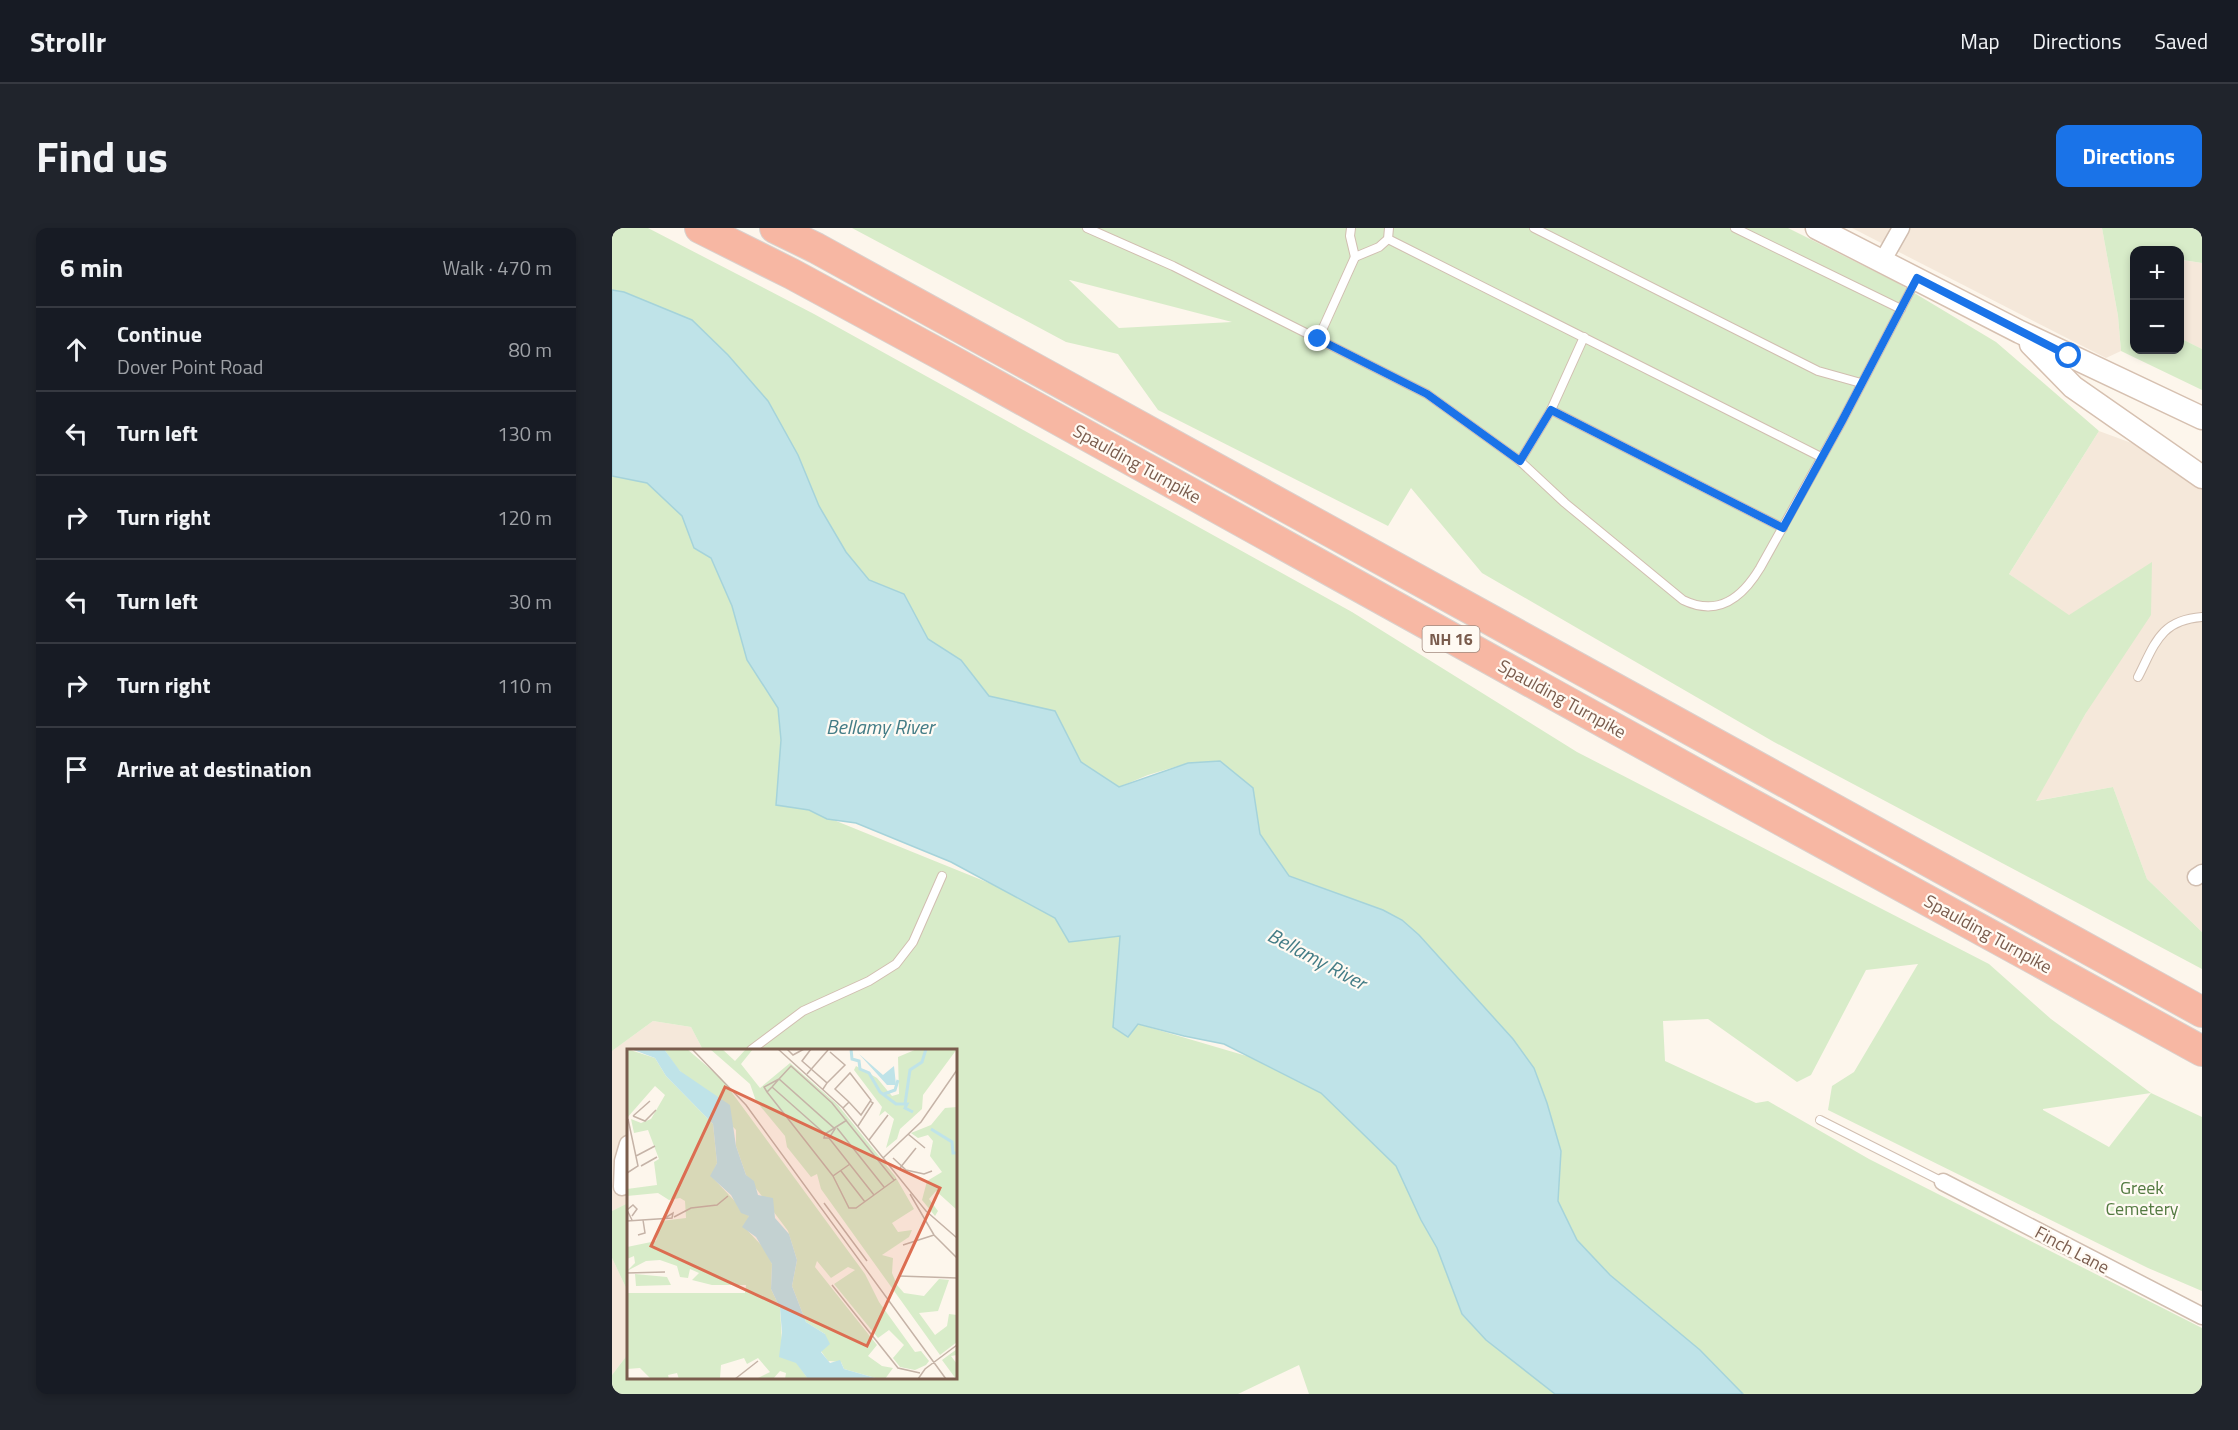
<!DOCTYPE html>
<meta charset="utf-8">
<style>
:root{--surface:#171b24;--page:#20242c;--text:#f1f3f6;--muted:#9ea1a6;--line:#363941;--accent:#1a73e8}
body{margin:0;font-family:"Titillium Web",sans-serif;background:var(--page);color:var(--text)}
.controls{position:absolute;right:18px;top:18px;display:grid;overflow:hidden;border-radius:12px;box-shadow:0 3px 9px #0003}
.controls button{width:54px;height:54px;display:grid;place-items:center;padding:0;border:0;border-bottom:2px solid var(--line);background:var(--surface);color:var(--text);font:30px sans-serif}
.stop{position:absolute;width:18px;height:18px;margin:-14px;border:4px solid #1a73e8;border-radius:50%;background:#fff}
.stop.end{background:#1a73e8;border-color:#fff;box-shadow:0 2px 6px #0008}
.list{margin:0;padding:0;list-style:none}
h2{display:flex;justify-content:space-between;align-items:center;height:78px;margin:0;padding:0 24px;font-size:26px}
h2 small{font-size:20px;font-weight:400;color:var(--muted)}
.list li{display:grid;grid-template-columns:39px 1fr auto;gap:18px;align-items:center;box-sizing:border-box;height:84px;padding:0 24px;border-top:2px solid var(--line)}
.list b{display:block;font-size:22px;white-space:nowrap}
.list p{margin:0;font-size:20px;white-space:nowrap;color:var(--muted)}
.list em{font-size:20px;font-style:normal;color:var(--muted)}
.icon{flex:none;width:33px;height:33px;fill:none;stroke:currentColor;stroke-width:2;stroke-linecap:round;stroke-linejoin:round}
.map{position:relative;flex:none;width:1590px;height:1166px;overflow:hidden;border-radius:12px}
header{display:flex;align-items:center;gap:36px;box-sizing:border-box;height:84px;padding:0 30px;background:var(--surface);border-bottom:2px solid var(--line)}
header strong{font-size:28px}
nav{display:flex;gap:33px;margin-inline-start:auto;font-size:21px}
.intro{display:flex;align-items:center;justify-content:space-between;box-sizing:border-box;height:144px;padding:0 36px}
h1{margin:0;font-size:42px}
.button{padding:15px 27px;border-radius:12px;background:var(--accent);color:#fff;font-size:21px;font-weight:700}
main{display:flex;gap:36px;padding:0 36px}
aside{flex:1;background:var(--surface);border-radius:12px;box-shadow:0 3px 9px #0003}
.map>svg:first-child{display:block}
.residential{fill:#f5e8da}
.green{fill:#d8ecc9;fill-rule:evenodd}
.water{fill:#bfe3e8;stroke:#a5d3da;stroke-width:1.5}
.lines{fill:none;stroke-linecap:round;stroke-linejoin:round}
.lane-casing{stroke:#d1beb0;stroke-width:10}
.street-casing{stroke:#d1beb0;stroke-width:19}
.secondary-casing{stroke:#d6c0b0;stroke-width:25}
.highway-casing{stroke:#dad1cd;stroke-width:32}
.lane{stroke:#fff;stroke-width:8}
.street{stroke:#fff;stroke-width:16}
.secondary{stroke:#fff;stroke-width:22}
.highway{stroke:#f7b7a3;stroke-width:30}
.route{stroke:#1a73e8;stroke-width:8}
.labels{text-anchor:middle;stroke-width:4.5;stroke-linejoin:round;paint-order:stroke}
.shield{fill:#fffaf3;stroke:#a28b7f;stroke-width:1.5}
.shield-label{font-size:16px;font-weight:bold;fill:#7a5c4d}
.street-label{font-size:18px;fill:#7a5c4d;stroke:#fffaf3}
.park-label{font-size:18px;fill:#537a41;stroke:#fffaf3}
.water-label{font-size:20px;font-style:italic;fill:#437c86;stroke:#fffaf3}
.inset-river{fill:none;stroke:#bfe3e8;stroke-width:3}
.inset-road{fill:none;stroke:#c5b3a7;stroke-width:1.5}
.view{fill:#dc6d51;fill-opacity:0.15;stroke:#dc6d51;stroke-width:3}
.inset-edge{fill:none;stroke:#7a5c4d;stroke-width:3}
</style>
<header>
<strong>Strollr</strong>
<nav><a>Map</a><a>Directions</a><a>Saved</a></nav>
</header>
<div class="intro"><h1>Find us</h1><a class="button">Directions</a></div>
<main>
<aside>
<h2>6 min<small>Walk · 470 m</small></h2>
<ul class="list">
<li><svg class="icon" aria-label="ahead" viewBox="0 0 24 24"><path d="M12 20V5M6 11l6-6 6 6"/></svg><div><b>Continue</b><p>Dover Point Road</p></div><em>80 m</em></li>
<li><svg class="icon" aria-label="left" viewBox="0 0 24 24"><path d="M17 20v-9H6M10 6l-5 5 5 5"/></svg><div><b>Turn left</b></div><em>130 m</em></li>
<li><svg class="icon" aria-label="right" viewBox="0 0 24 24"><path d="M7 20v-9h11M14 6l5 5-5 5"/></svg><div><b>Turn right</b></div><em>120 m</em></li>
<li><svg class="icon" aria-label="left" viewBox="0 0 24 24"><path d="M17 20v-9H6M10 6l-5 5 5 5"/></svg><div><b>Turn left</b></div><em>30 m</em></li>
<li><svg class="icon" aria-label="right" viewBox="0 0 24 24"><path d="M7 20v-9h11M14 6l5 5-5 5"/></svg><div><b>Turn right</b></div><em>110 m</em></li>
<li><svg class="icon" aria-label="arrive" viewBox="0 0 24 24"><path d="M6 21V4h12l-3 4 3 4H6"/></svg><div><b>Arrive at destination</b></div></li>
</ul>
</aside>
<div class="map">
<svg width="1590" height="1166" viewBox="0 0 1590 1166">
<rect width="100%" height="100%" fill="#fdf6ec"/>
<g class="residential">
<polygon points="1240,0 1490,0 1506,88 1509,123 1494,130"/>
<polygon points="1570,32 1590,35 1590,121 1568,110 1568,42"/>
<polygon points="1487,203 1590,241 1590,704 1535,651 1501,559 1423,573 1474,485 1540,335 1457,388 1397,346"/>
<polygon points="41,793 79,799 91,822 16,822 16,975 0,983 0,823"/>
<polygon points="0,1030 16,1064 16,1126 0,1147"/>
</g>
<g class="green">
<path d="M0,0H36L202,86L740,384L965,524L1377,736L1439,791L1539,865L1590,889V1063L1536,1040L1216,882L1220,858L1242,844L1306,736L1254,742L1199,847L1185,854L1096,791L1051,793L1053,833L1144,875L1156,873L1257,931L1590,1100V1166H1131L1088,1122L998,1047L965,1012L946,973L949,923L935,875L922,840L807,707L771,682L677,648L648,606L641,560L576,535L536,547L507,559L469,534L443,483L377,468L349,432L316,411L292,366L257,352L234,324L207,278L186,227L156,173L116,127L80,92L12,65L0,62ZM1539,865L1497,919L1431,882V881Z"/>
<path d="M240,0H1176L1284,54L1384,114L1487,203L1397,346L1457,387L1540,334L1539,387L1474,485L1424,573L1501,559L1535,651L1590,704V741L1162,514L870,345L799,260L776,298L546,182L506,126L454,114ZM457,52H458L620,94L507,100Z"/>
<polygon points="1490,0 1590,0 1590,35 1571,32 1568,42 1568,22 1522,22 1522,122 1568,122 1568,110 1590,121 1590,162 1509,123 1506,88"/>
<polygon points="0,248 35,255 70,288 82,320 99,330 120,378 135,432 166,480 169,512 165,577 197,582 508,708 526,796 638,829 709,865 784,938 809,992 825,1020 850,1087 874,1112 943,1166 697,1166 687,1137 626,1166 0,1166 0,1147 16,1126 16,1150 344,1150 344,822 91,822 79,799 41,793 0,823"/>
<polygon points="16,975 16,1064 0,1030 0,983"/>
</g>
<polygon class="water" points="0,62 12,64 80,92 116,127 156,173 186,227 207,278 234,324 257,352 292,366 316,411 349,432 377,468 443,483 469,534 507,559 576,535 608,533 641,560 648,606 677,648 771,682 790,692 807,707 901,811 922,840 935,875 949,923 946,973 965,1012 998,1047 1088,1122 1131,1166 943,1166 874,1112 850,1086 825,1020 809,992 784,938 709,865 612,816 572,808 526,796 516,809 501,799 508,708 457,714 443,690 339,634 244,595 215,591 197,582 164,577 169,512 166,480 135,432 120,378 99,330 82,320 70,288 35,255 0,248"/>
<g class="lines">
<defs>
<g id="lane">
<polyline points="475,0 561,38 815,166 908,233"/>
<polyline points="739,0 738,8 743,29 767,19 776,11 777,0"/>
<polyline points="922,0 1206,143 1249,155"/>
<polyline points="1123,0 1289,81"/>
<polyline points="776,11 1209,229"/>
<path d="M972,109L939,182L908,233L953,275L1071,372C1106,389 1130,370 1148,340L1230,193L1304,52"/>
<polyline points="706,111 743,29"/>
<polyline points="939,182 1171,300"/>
<path d="M1526,449C1543,416 1548,392 1590,389"/>
<polyline points="139,822 191,783 257,753 284,736 301,714 330,648"/>
<polyline points="1208,892 1331,954"/>
</g>
<g id="street">
<polyline points="1271,32 1289,0"/>
<polyline points="1584,649 1590,645"/>
<polyline points="1331,954 1590,1088"/>
<polyline points="10,959 11,933 16,916"/>
</g>
<g id="secondary">
<polyline points="1205,0 1408,104 1590,190"/>
<polyline points="1419,116 1461,159 1590,249"/>
</g>
<g id="highway">
<polyline points="88,0 180,46 335,130 1105,557 1590,823"/>
<polyline points="163,0 204,20 1590,784"/>
</g>
</defs>
<use href="#lane" class="lane-casing"/>
<use href="#street" class="street-casing"/>
<use href="#secondary" class="secondary-casing"/>
<use href="#highway" class="highway-casing"/>
<use href="#lane" class="lane"/>
<use href="#street" class="street"/>
<use href="#secondary" class="secondary"/>
<use href="#highway" class="highway"/>
</g>
<g class="lines">
<polyline class="route" points="706,111 815,166 908,233 939,182 1171,300 1230,193 1305,50 1457,128"/>
</g>
<g class="labels">
<rect class="shield" x="810.5" y="398" width="57" height="26" rx="4.5"/>
<g class="shield-label">
<text x="839" y="417">NH 16</text>
</g>
<g class="street-label">
<text transform="translate(525 236) rotate(29)" y="6">Spaulding Turnpike</text>
<text transform="translate(950 471) rotate(29)" y="6">Spaulding Turnpike</text>
<text transform="translate(1376 706) rotate(29)" y="6">Spaulding Turnpike</text>
<text transform="translate(1460 1022) rotate(28)" y="6">Finch Lane</text>
</g>
<g class="park-label">
<text x="1530" y="966">Greek<tspan x="1530" dy="21">Cemetery</tspan></text>
</g>
<g class="water-label">
<text x="268" y="506">Bellamy River</text>
<text transform="translate(705 731) rotate(28)" y="7">Bellamy River</text>
</g>
</g>
<g transform="translate(15 821)">
<rect width="330" height="330" fill="#fdf6ec"/>
<path d="M0,0L28,9L39,27L86,75L90,114L84,127L122,167L119,180L139,201L145,215L144,240L153,259L155,293L181,330H158L159,324L153,322L146,330H129L143,323L131,309L120,315L117,309L94,316L93,329L106,330H52L50,324L41,326L42,330H24L13,319L0,320V244H118L119,236H85L65,231L72,224L63,220L61,229L53,228L50,217L33,211L19,212L0,222L8,214L7,207L0,210V198L29,192L34,172L59,169L58,152L53,149L42,151L31,144L0,147V140L30,136L27,113L32,110L21,81L7,84L4,70L14,74L24,70L38,46L28,37L0,69ZM37,0H60L95,30L238,225L252,253L288,303L294,302L302,312L299,316L288,321L273,318L266,309L277,296L262,281L251,289L207,235L228,221L221,218L204,229L190,212L188,218L250,296L241,307L255,317L266,319L258,330H252L217,320L214,313L201,312L194,302L198,285L179,273L165,237L170,211L161,182L119,126L109,97V81L50,19ZM83,0H95L108,12L119,0H126L114,15L133,39L163,14L211,56L268,127L287,160L265,174L271,183L285,181L282,188L255,206L266,209L265,224L270,236L277,244L297,247L312,230L322,231L311,262L292,264L308,286L320,277L322,265L330,266V293L313,306L194,140L190,125L184,128L160,98L158,87L129,52L123,35ZM290,0H330L296,46L295,60L273,80L270,90L259,99L267,70L258,62L252,67L255,58L227,21L229,17L250,29L265,47L272,45L271,8ZM330,58V161L309,142L302,150L311,162L308,167L295,151L300,132L315,123L303,107L306,92L301,86L291,89L284,84L304,76L318,59ZM8,225L40,228L44,236L9,237ZM330,300V306L324,307L330,315L329,330L315,311Z" fill="#d8ecc9"/>
<path d="M4,0H37L53,22L103,56L109,97L119,126L127,132L131,146L146,149L148,169L162,185L170,211L165,237L179,273L198,285L203,295L194,303L203,314L213,311L217,320L252,330H181L169,314L152,308L155,284L153,259L144,240L145,215L129,188L115,178L122,167L114,164L104,146L83,127L90,114L86,75L39,27L28,9ZM232,5L256,26L267,17L269,36H260Z" fill="#bfe3e8"/>
<path class="inset-river" d="M224,0L225,10L232,12L233,20L242,24L253,43L269,55H280L278,59L286,63M257,45L268,41L271,31M278,55L283,21L295,13L299,0M304,80L325,93L326,104H330"/>
<path class="inset-road" d="M65,0L119,56L319,330M151,0L215,58L299,162L330,189M160,0L166,6L177,0M184,0L175,12L200,34L196,40M180,25L201,1M200,34L218,16L203,3M145,38L198,85L197,89H202L247,146M140,43L206,127M216,59L222,53L234,66L244,51L223,24L208,40L222,53M6,67L18,72L29,61M6,67L23,52M231,77L246,54L243,52M210,79L257,138M198,85L220,71M281,85L298,99M202,89L208,80L152,30L137,38L140,43L145,38L152,30L164,17L205,54L267,131M242,91L261,66M9,107L28,97M256,109L294,73L330,21M266,109L279,121L297,125L305,122M223,115L206,127L222,159H229L269,130M14,117L30,108M273,119L289,99M214,122L238,153M0,124L11,117L1,70M283,145L307,186L330,209M197,154L240,212M47,168L64,159L90,156L101,147M5,171L0,161L6,156L10,160L5,167M0,172L45,169L46,164L38,169M11,186L18,184L16,171M276,196L307,186M0,224L38,223M272,227L330,229M205,236L271,319L293,324M108,330L131,312M291,330L298,320L330,296"/>
<path class="view" d="M98,38L313,139L240,297L24,197Z"/>
<rect width="330" height="330" class="inset-edge"/>
</g>
</svg>
<div class="controls">
<button>+</button>
<button>−</button>
</div>
<div class="stop" style="left:1457px;top:128px"></div>
<div class="stop end" style="left:706px;top:111px"></div>
</div>
</main>
